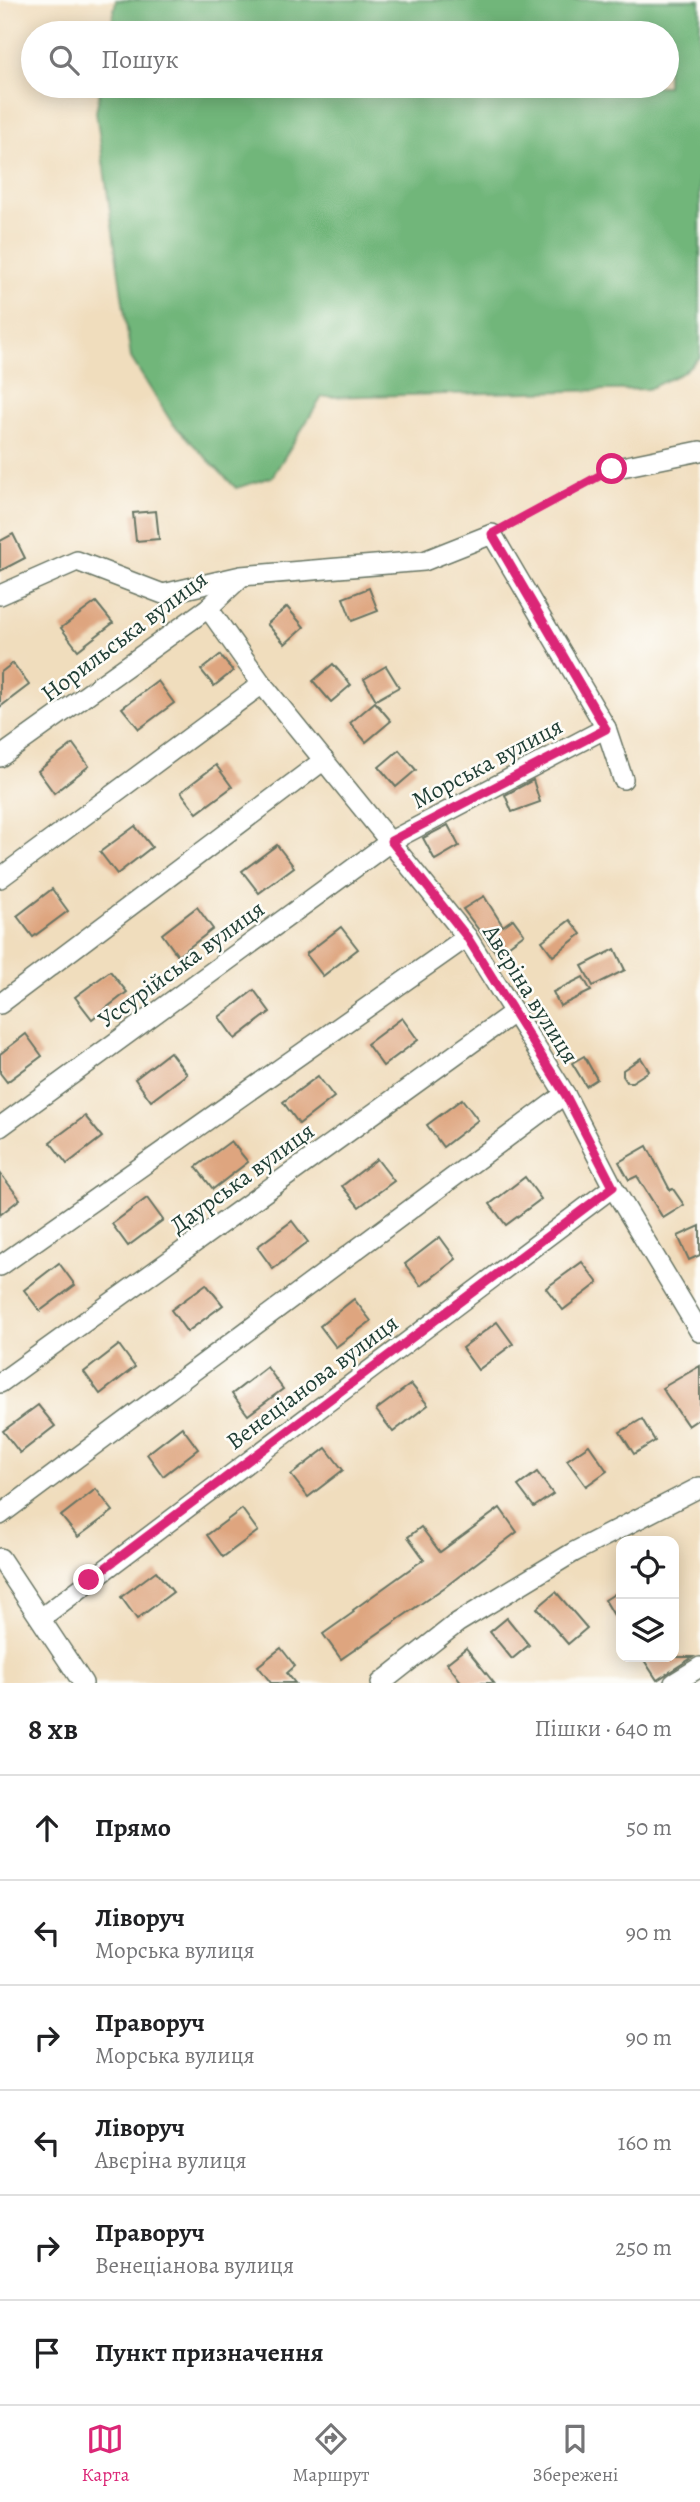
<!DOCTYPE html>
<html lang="uk">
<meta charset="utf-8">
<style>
:root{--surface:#fff;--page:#f2f2f2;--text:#202124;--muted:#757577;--line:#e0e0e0;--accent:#db2777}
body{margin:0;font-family:Alegreya,serif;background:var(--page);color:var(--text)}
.controls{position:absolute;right:21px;bottom:21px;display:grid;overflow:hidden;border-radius:14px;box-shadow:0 4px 18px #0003}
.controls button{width:63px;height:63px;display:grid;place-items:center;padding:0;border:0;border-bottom:2px solid var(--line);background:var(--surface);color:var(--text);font:35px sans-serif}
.stop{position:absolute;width:21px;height:21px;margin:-16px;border:5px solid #db2777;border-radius:50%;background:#fff}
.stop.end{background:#db2777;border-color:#fff;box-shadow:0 2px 7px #0008}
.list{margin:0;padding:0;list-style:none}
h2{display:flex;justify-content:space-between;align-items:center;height:91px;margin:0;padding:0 28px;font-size:30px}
h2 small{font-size:23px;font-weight:400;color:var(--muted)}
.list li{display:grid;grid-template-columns:46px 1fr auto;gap:21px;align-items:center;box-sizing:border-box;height:105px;padding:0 28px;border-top:2px solid var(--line)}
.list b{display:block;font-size:26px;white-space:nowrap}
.list p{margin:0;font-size:23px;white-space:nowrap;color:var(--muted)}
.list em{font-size:23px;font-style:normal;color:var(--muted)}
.icon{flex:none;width:38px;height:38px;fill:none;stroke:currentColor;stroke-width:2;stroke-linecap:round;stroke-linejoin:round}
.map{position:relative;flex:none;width:700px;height:1683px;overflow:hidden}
.search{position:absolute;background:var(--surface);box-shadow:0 4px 18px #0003;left:21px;right:21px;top:21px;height:77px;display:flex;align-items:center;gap:18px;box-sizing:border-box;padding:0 24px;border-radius:38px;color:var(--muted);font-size:26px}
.sheet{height:721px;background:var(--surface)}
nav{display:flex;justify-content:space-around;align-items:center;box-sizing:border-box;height:98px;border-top:2px solid var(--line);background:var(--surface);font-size:19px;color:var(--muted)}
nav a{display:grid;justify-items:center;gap:4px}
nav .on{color:var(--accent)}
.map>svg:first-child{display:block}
.forest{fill:#71b67a;stroke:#487a57;stroke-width:2}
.building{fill:#dea57f}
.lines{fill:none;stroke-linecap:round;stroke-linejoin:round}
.minor-casing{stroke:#687564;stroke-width:22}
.path{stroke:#687564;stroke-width:3.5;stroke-dasharray:2 5;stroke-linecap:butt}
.minor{stroke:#fff;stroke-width:19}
.route{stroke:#db2777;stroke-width:9}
.labels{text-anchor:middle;stroke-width:5;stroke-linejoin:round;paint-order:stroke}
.street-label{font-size:24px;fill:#1f3d34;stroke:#fdfcf7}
</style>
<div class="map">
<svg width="700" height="1683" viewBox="0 0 700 1683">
<rect width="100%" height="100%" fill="#fdfcf7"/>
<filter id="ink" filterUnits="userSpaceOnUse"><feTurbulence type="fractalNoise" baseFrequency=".0143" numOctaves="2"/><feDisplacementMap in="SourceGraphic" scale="14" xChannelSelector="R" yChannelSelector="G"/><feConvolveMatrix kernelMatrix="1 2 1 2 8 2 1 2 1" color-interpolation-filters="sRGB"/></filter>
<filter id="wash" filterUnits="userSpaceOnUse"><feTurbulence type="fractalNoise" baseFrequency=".00686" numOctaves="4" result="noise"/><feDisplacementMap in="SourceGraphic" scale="28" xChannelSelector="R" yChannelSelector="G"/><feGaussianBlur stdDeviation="1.57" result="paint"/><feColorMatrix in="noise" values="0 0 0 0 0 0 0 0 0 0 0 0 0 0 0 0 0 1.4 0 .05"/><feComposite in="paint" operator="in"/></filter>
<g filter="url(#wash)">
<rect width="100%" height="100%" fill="#f0ddbd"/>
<polygon class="forest" points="116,0 700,0 700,357 682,373 648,389 322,397 272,477 236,488 172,423 131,358 96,112 101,86 667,86 667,33 110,33"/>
<g id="blocks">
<g class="building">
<polygon points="156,511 159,539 136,541 133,513"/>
<polygon points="13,534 25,558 0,571 0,541"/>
<polygon points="369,588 378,611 352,621 343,598"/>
<polygon points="96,602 113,623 78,650 61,628"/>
<polygon points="287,607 304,627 285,644 267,624"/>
<polygon points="220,655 233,671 214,686 201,670"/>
<polygon points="13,663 29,685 0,707 0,673"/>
<polygon points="333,664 351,685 331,702 313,681"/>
<polygon points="386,666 399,687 376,700 364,679"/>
<polygon points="158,681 174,703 139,729 122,708"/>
<polygon points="375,702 391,721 366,742 350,723"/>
<polygon points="73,744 89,766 54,793 38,771"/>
<polygon points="399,750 416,770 396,787 379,767"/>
<polygon points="216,765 232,787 197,813 181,792"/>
<polygon points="533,780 540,802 512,812 505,795"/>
<polygon points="448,825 459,846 435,860 423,838"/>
<polygon points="135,826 152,847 117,874 100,852"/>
<polygon points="277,845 294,867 259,893 242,871"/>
<polygon points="52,889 68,911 33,937 17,916"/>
<polygon points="484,896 503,926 513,919 524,934 497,954 463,909"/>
<polygon points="197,907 213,929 178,956 162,934"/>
<polygon points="570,920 581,934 553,956 542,941"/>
<polygon points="341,927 358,949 323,976 306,954"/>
<polygon points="615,949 625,970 593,986 582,966"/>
<polygon points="110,971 127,992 92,1019 75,997"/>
<polygon points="583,977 591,991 560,1006 553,992"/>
<polygon points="254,990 270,1012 235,1039 219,1017"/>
<polygon points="402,1018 418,1040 383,1066 367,1044"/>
<polygon points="26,1034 42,1056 7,1082 0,1073 0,1054"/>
<polygon points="170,1052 187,1074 151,1101 135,1079"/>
<polygon points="584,1056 597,1079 586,1086 572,1063"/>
<polygon points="641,1058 649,1071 632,1082 627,1082 623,1076 623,1070"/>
<polygon points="318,1076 334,1097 299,1124 283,1102"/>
<polygon points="462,1099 478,1120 443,1147 427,1125"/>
<polygon points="85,1116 102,1137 67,1164 50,1142"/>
<polygon points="231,1141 248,1162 213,1189 196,1167"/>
<polygon points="647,1146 670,1190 673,1189 684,1205 663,1218 637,1176 629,1180 619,1162"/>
<polygon points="377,1159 394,1181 359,1207 342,1186"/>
<polygon points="0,1173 20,1199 0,1215"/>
<polygon points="525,1177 541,1199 506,1225 490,1204"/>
<polygon points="147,1198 163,1220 128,1246 112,1224"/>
<polygon points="292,1221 308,1242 273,1269 257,1247"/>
<polygon points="700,1226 700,1255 689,1260 678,1236"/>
<polygon points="440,1237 456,1259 421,1286 405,1264"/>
<polygon points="582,1262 598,1283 563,1310 546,1288"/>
<polygon points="59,1263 75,1285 40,1311 24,1290"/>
<polygon points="206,1284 223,1305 187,1332 171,1310"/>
<polygon points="354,1299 371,1321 336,1347 320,1326"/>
<polygon points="497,1322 513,1344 478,1370 462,1348"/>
<polygon points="119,1345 135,1367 100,1394 84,1372"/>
<polygon points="700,1366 700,1418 688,1426 662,1388"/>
<polygon points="267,1367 283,1389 248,1415 232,1394"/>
<polygon points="411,1384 428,1405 393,1432 376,1410"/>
<polygon points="38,1405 55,1426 20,1453 3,1431"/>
<polygon points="642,1419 655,1441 634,1454 620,1432"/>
<polygon points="182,1427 198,1449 163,1476 147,1454"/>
<polygon points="589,1445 607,1471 586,1486 567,1460"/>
<polygon points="326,1448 343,1470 308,1497 291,1475"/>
<polygon points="537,1472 553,1494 534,1507 518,1486"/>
<polygon points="96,1489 113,1511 78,1537 61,1516"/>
<polygon points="500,1508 517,1532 445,1587 341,1659 323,1634 354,1612 353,1610 424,1559 408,1537 421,1527 440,1552"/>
<polygon points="242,1509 258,1531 223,1557 207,1535"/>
<polygon points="156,1571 173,1592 137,1619 121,1597"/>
<polygon points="621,1590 621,1627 605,1600"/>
<polygon points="556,1592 587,1628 568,1644 537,1608"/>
<polygon points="507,1618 529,1645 512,1659 490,1632"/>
<polygon points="281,1648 295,1666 287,1673 295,1683 271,1683 258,1666"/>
<polygon points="466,1648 494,1683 462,1683 447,1663"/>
<polygon points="642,1657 693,1657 657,1680"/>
</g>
</g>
</g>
<g filter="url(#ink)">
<use href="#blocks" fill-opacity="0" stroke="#687564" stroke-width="2"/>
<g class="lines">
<defs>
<g id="minor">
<polyline points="612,469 700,451"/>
<polyline points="0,595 77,561 163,594 241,576 424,561 492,534 606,728 623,779"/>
<polyline points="208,608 262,684 467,937 565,1094 613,1187 700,1332"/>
<polyline points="0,757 208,608 241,577"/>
<polyline points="0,878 262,684"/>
<polyline points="0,1004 324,760"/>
<polyline points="0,1127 391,841 606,728"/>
<polyline points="0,1266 467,937"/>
<polyline points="0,1383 513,1013"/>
<polyline points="0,1515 565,1094"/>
<polyline points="0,1558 83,1683"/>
<polyline points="41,1618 613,1187"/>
<polyline points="381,1683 457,1623 574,1552 700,1487"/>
<polyline points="674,1683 700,1667"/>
</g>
</defs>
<use href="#minor" class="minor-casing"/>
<polyline class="path" points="507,526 598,476"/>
<use href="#minor" class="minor"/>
</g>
</g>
<g class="lines" filter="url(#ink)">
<polyline class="route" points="89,1580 613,1187 565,1094 467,937 391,841 606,729 492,534 612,469"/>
</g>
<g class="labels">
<g class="street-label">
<text transform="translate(124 636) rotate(-37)" y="8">Норильська вулиця</text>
<text transform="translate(487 763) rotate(-28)" y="8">Морська вулиця</text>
<text transform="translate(181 964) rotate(-36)" y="8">Уссурійська вулиця</text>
<text transform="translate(531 994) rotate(58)" y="8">Авєріна вулиця</text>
<text transform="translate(242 1178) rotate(-36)" y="8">Даурська вулиця</text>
<text transform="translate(312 1382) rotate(-37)" y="8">Венеціанова вулиця</text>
</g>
</g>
</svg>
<div class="controls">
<button><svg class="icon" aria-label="locate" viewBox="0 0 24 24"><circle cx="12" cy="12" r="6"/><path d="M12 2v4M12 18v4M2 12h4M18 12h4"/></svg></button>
<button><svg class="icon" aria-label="layers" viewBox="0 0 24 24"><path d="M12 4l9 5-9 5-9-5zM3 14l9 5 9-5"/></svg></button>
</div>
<div class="stop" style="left:612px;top:469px"></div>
<div class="stop end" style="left:89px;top:1580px"></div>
<div class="search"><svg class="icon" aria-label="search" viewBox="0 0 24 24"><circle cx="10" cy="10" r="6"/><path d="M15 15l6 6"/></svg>Пошук</div>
</div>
<section class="sheet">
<h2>8 хв<small>Пішки · 640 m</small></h2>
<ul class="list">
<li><svg class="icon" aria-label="ahead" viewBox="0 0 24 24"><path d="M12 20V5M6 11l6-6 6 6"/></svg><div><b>Прямо</b></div><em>50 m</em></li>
<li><svg class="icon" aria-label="left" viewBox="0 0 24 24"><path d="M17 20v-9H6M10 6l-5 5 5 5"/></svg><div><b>Ліворуч</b><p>Морська вулиця</p></div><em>90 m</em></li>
<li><svg class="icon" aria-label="right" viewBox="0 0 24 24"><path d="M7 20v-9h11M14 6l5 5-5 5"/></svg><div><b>Праворуч</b><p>Морська вулиця</p></div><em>90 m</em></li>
<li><svg class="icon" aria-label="left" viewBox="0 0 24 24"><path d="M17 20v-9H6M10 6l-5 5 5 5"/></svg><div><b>Ліворуч</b><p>Авєріна вулиця</p></div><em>160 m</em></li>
<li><svg class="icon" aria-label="right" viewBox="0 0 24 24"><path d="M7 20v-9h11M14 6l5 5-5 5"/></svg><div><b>Праворуч</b><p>Венеціанова вулиця</p></div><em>250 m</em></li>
<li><svg class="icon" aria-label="arrive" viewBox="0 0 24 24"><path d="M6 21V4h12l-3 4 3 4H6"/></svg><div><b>Пункт призначення</b></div></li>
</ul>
</section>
<nav>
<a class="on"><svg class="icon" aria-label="map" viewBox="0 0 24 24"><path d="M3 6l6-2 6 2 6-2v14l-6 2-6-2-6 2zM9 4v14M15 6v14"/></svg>Карта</a>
<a><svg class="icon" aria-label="directions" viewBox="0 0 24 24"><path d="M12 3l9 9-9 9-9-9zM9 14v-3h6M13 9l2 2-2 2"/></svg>Маршрут</a>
<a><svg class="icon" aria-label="saved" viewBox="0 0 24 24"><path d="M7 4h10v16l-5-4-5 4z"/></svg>Збережені</a>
</nav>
